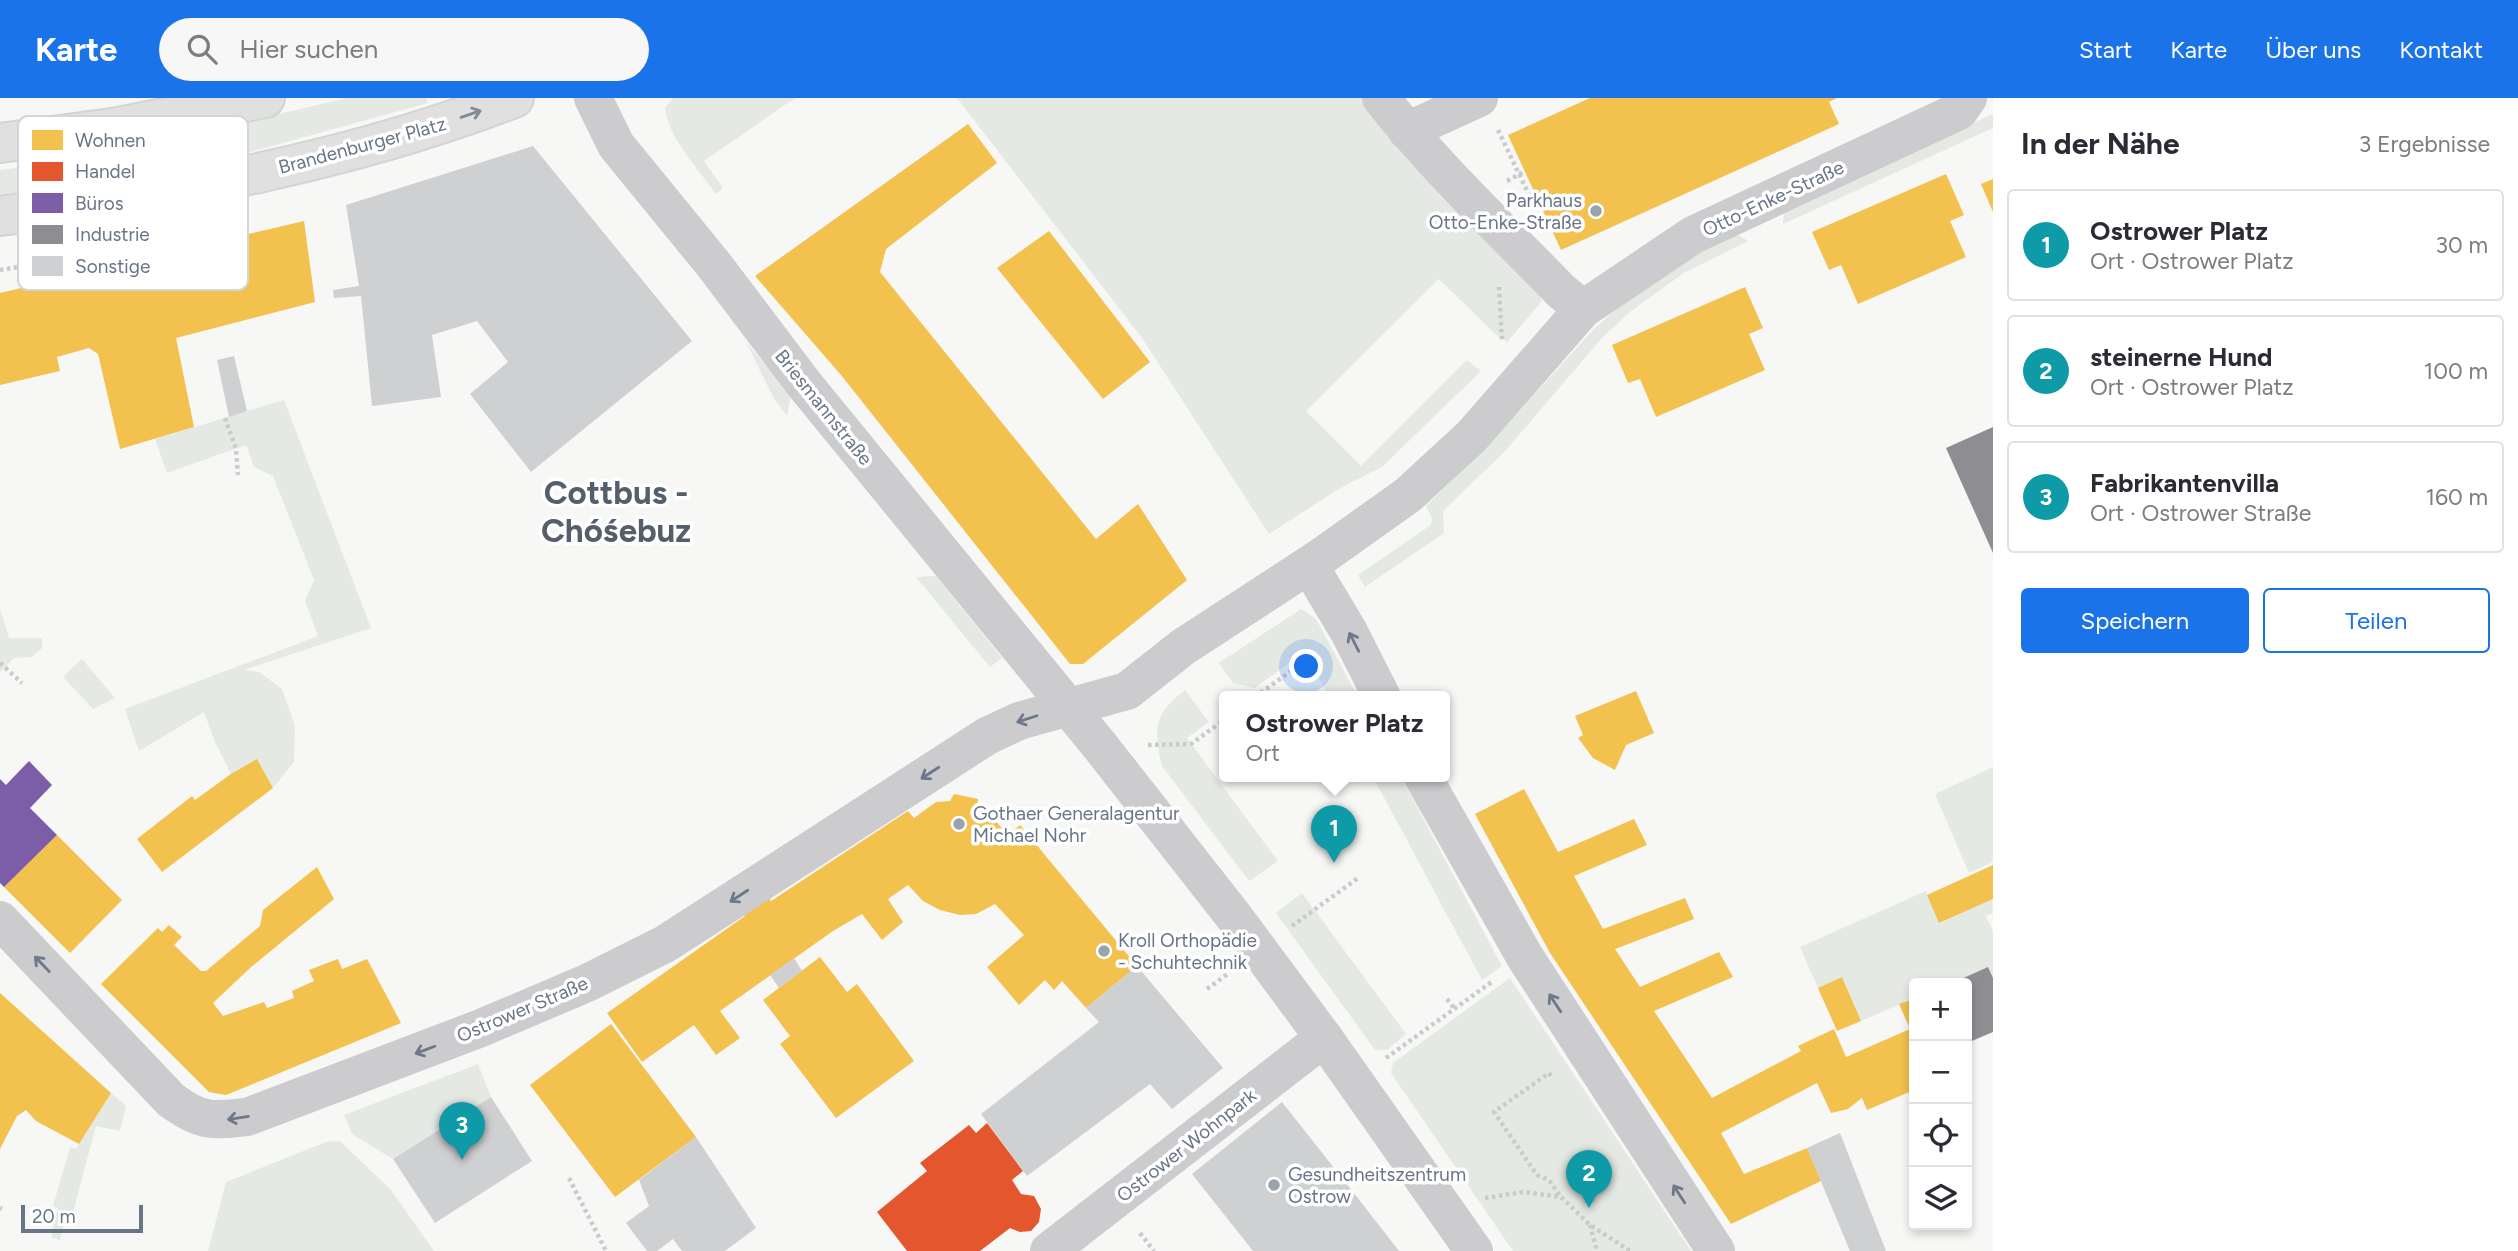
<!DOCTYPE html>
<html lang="de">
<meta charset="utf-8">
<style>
:root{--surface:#fff;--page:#f7f7f7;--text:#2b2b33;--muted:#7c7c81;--line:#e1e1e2;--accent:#1a73e8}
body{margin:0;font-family:Figtree,sans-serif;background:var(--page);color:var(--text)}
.controls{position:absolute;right:21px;bottom:21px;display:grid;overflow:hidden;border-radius:7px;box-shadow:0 4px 10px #0003}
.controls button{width:63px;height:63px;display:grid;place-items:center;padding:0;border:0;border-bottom:2px solid var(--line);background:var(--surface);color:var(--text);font:35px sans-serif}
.scale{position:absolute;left:21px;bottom:18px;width:122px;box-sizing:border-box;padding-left:7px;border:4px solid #687586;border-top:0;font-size:19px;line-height:24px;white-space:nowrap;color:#687586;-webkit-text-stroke:5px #fff;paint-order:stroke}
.you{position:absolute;left:1307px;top:569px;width:24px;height:24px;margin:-18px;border:5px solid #fff;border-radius:50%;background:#1a73e8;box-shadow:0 0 0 10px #1a73e833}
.badge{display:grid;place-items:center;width:46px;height:46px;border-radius:50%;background:var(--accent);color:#fff;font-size:23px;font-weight:700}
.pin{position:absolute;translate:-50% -58px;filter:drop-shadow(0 2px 4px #0008)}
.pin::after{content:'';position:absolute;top:37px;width:24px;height:21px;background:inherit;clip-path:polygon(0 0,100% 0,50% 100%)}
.popup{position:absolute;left:1219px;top:593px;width:231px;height:91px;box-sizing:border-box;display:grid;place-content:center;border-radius:7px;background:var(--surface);filter:drop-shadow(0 2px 5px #0005);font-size:23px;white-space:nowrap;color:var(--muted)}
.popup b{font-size:26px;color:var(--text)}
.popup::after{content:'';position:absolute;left:50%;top:100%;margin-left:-14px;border:14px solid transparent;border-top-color:var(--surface)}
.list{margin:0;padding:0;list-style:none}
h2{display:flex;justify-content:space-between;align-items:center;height:91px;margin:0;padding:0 28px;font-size:30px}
h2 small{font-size:23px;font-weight:400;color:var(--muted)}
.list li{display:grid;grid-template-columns:46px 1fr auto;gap:21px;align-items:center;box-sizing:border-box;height:112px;margin:0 14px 14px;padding:0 14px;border:2px solid var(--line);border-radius:7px}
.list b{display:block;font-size:26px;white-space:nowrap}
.list p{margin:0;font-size:23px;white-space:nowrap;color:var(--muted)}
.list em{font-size:23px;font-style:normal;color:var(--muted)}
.actions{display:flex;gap:14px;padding:21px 28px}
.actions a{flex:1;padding:16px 0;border:2px solid var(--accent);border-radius:7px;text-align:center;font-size:24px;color:var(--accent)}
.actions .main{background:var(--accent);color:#fff}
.icon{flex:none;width:38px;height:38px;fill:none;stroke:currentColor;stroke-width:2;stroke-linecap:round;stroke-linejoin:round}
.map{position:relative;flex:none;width:1993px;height:1153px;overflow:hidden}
header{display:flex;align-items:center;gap:42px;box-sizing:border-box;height:98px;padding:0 35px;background:var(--accent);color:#fff}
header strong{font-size:33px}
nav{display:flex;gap:38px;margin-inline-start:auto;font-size:24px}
.search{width:490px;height:63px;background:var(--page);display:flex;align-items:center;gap:18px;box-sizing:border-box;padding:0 24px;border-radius:38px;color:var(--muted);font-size:26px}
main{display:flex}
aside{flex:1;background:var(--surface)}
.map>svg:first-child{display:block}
.green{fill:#e5e9e4}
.homes{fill:#f2c14e}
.shops{fill:#e4572e}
.offices{fill:#7b5ea7}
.industry{fill:#8d8d92}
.building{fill:#cfd0d2}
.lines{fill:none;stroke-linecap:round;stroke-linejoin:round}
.secondary-casing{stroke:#d3d4d5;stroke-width:42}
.path{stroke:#cacbcc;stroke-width:4.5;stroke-dasharray:3.5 3.5;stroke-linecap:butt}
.minor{stroke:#ccccce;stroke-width:38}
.secondary{stroke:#e0e0e1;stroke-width:38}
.oneway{stroke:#808a98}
.oneway2{stroke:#6d798a}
.poi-dot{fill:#9aa2ad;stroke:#fff;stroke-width:2.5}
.labels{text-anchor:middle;stroke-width:7;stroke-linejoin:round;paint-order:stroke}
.street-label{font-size:19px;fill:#687586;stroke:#fff}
.poi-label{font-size:19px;fill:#687586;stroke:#fff;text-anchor:start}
.town-label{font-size:33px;font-weight:bold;fill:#555f6b;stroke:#fff}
.key{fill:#fff;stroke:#d2d6db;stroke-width:2}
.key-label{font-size:19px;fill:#687586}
</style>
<header>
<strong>Karte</strong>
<div class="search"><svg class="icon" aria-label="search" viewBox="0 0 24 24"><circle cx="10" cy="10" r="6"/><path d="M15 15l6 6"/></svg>Hier suchen</div>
<nav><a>Start</a><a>Karte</a><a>Über uns</a><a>Kontakt</a></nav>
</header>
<main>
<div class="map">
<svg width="1993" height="1153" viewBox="0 0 1993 1153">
<rect width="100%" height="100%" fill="#f7f7f6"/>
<g class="green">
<polygon points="347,0 426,0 428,5 207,66 55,93 0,100 0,72 83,62"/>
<path d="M673,0H795L704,63L723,90L716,96C698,70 669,42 665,10Z"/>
<polygon points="957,0 1361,0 1441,98 1538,192 1542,203 1507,244 1494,235 1439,181 1306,313 1361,368 1467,262 1481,273 1383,368 1337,392 1269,436 1142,240"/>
<polygon points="1993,16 1993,30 1783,126 1784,110"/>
<polygon points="1735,135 1748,143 1684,175 1631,213 1601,241 1506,352 1443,413 1444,435 1365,489 1358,477 1431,427 1432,420 1426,408 1492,343 1593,232 1630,198 1683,162"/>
<polygon points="746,244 791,296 787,318 774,301"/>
<polygon points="284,302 371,530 244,572 259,574 282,591 295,628 294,664 273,690 257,662 231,676 215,644 204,614 139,653 125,611 318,538 305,503 314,482 273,378 254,369 246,347 167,375 155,341"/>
<polygon points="936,478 1002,560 990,569 916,479"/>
<polygon points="0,511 9,540 42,540 42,550 32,559 14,560 0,574"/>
<polygon points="1301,511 1316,521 1358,599 1329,599 1305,553 1255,590 1233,585 1219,565"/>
<polygon points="82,561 115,600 93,611 63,579"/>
<path d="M1185,592L1209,624L1187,640L1278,763L1249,783L1162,668C1153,630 1154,616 1185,592Z"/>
<polygon points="1993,669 1993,764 1969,775 1935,696"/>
<polygon points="1373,679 1401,679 1502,868 1482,882"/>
<polygon points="1926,793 1940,825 1992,801 1993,815 1986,818 1993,833 1993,880 1988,869 1952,885 1914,885 1914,900 1861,923 1842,879 1818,890 1800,849"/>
<polygon points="1302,795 1406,936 1387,952 1375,952 1276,815"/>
<polygon points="1510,880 1691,1153 1513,1153 1391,975 1393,965"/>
<polygon points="478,966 491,999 393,1061 352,1036 344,1017"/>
<polygon points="111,995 126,1008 120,1033 96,1028 73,1114 67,1113 60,1142 51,1139 58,1110 53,1108 70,1049 76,1051"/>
<polygon points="340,1043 391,1092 434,1153 208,1153 226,1084 326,1044"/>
</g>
<g class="homes">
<polygon points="1590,0 1837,0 1829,4 1839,26 1561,152 1508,37"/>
<polygon points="968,26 997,65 886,151 880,174 1096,441 1138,406 1187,482 1083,566 1070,566 841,277 755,178"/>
<polygon points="1946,76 1964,117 1950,123 1966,159 1858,206 1841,167 1829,172 1812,134"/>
<polygon points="1993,81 1993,114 1981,86"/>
<polygon points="304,123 315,204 176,240 194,329 120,351 98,256 89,250 57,259 60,273 0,287 0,195"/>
<polygon points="1049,133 1150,264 1103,301 997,170"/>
<polygon points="1745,189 1763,230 1749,236 1765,272 1656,319 1640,281 1628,285 1612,247"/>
<polygon points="1636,593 1654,635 1626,647 1615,672 1593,660 1578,640 1583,637 1575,618"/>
<polygon points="257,661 273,690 162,774 137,741 192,698 195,702 231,676"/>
<polygon points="1524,691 1558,754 1634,721 1647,747 1574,778 1603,831 1685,800 1694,821 1615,851 1640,889 1719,854 1733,879 1654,913 1712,1000 1801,953 1798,948 1834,931 1846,959 1910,931 1899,906 1914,901 1914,992 1867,1012 1862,1000 1848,1011 1831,1015 1817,985 1721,1035 1744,1076 1807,1050 1821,1083 1731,1126 1550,855 1475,716"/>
<polygon points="954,696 978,701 977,715 992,719 1008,737 1020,727 1137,868 1086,910 1062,883 1054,892 1045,882 1019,907 987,869 1024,837 995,806 976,816 960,817 940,812 923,803 908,787 888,801 903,824 882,842 862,816 833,833 720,913 740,940 716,957 694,927 642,964 607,915 745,818 741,814 767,796 771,803 908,713 914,720 936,704 950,703"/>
<polygon points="57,737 122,802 70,855 4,789"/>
<polygon points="1993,767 1993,801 1939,825 1927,797"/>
<polygon points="317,769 334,801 250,870 213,905 223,918 264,904 267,910 294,900 292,893 314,883 309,872 338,861 342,871 367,861 401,925 226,997 209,994 101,886 158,830 162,834 169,827 182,839 174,847 201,873 206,873 260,828 263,812"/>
<polygon points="820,859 847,894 857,886 914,963 836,1020 780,946 790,938 763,902"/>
<polygon points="1842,879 1861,923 1837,933 1818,890"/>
<polygon points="0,895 111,995 79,1046 36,1023 26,1012 17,1018 0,1051"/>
<polygon points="611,926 696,1039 615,1099 530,987"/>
</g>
<polygon class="shops" points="987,1025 1023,1073 1012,1082 1021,1096 1034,1098 1041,1111 1039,1124 1031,1133 1020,1134 1010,1130 980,1153 907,1153 877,1114 927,1073 920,1065 969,1027 976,1035"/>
<polygon class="offices" points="29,663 52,687 30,710 57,737 4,789 0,785 0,681 6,687"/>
<g class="industry">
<polygon points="1993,329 1993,455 1946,350"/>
<polygon points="1988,869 1993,880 1993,934 1967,945 1967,885 1952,885"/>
</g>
<g class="building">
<polygon points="533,48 692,243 531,374 470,296 508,264 477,223 432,237 441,299 372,308 361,198 334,200 333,192 359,188 346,107"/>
<polygon points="234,258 247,313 229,319 217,262"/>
<polygon points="794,860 802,873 779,890 770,877"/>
<polygon points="1137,868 1223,970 1172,1011 1150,986 1027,1078 981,1016 1099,924 1086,910"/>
<polygon points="491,999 532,1063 435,1125 393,1061"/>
<polygon points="1282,1004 1357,1099 1399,1153 1253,1153 1192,1076"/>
<polygon points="1840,1035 1886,1153 1850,1153 1807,1050"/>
<polygon points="696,1039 756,1130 725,1153 682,1153 673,1141 657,1153 647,1153 626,1125 649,1108 639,1082"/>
</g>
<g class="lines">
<defs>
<g id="secondary">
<polyline points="0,45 112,30 265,0"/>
<path d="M0,118C174,96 350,63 514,0"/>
</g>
</defs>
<use href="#secondary" class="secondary-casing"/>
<g class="path">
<polyline points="1498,32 1532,103"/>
<polyline points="1507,83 1525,73"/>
<polyline points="0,172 49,164 222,127"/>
<polyline points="1499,189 1502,243"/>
<polyline points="225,320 236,351 238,377"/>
<polyline points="0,565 22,585"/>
<polyline points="1255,599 1316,555"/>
<polyline points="1148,647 1191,646 1224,622"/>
<polyline points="1292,828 1358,780"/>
<polyline points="1207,891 1229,875"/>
<polyline points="1447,901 1454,910"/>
<polyline points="1386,960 1493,883"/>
<polyline points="1551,978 1549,975 1494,1014 1537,1077 1549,1082 1561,1099"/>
<polyline points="569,1080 606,1153"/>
<polyline points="1485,1100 1524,1094 1561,1099 1590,1127 1630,1153"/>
<polyline points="0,1110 2,1111"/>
<polyline points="1590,1127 1597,1153"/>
<polyline points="1140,1135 1154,1153"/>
</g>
<g class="minor">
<polyline points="593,0 616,47 714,167 804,286 1100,648 1235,820 1324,940 1474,1153"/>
<path d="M1381,0C1435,69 1500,130 1561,193L1583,211"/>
<polyline points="1407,33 1479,0"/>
<polyline points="1309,467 1349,534 1382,599"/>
<polyline points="1423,679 1525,859 1716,1153"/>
<path d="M0,822L171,1002C201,1024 211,1023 247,1019L481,930L587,885L665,846L987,638L1019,623L1127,593L1183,549L1318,461L1408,397L1472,338L1583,211L1693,137L1959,13L1968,0"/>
<polyline points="1049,1153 1324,940"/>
</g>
<use href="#secondary" class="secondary"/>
</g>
<defs><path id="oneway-shaft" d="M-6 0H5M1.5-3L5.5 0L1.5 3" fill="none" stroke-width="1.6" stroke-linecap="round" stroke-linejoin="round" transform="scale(1.75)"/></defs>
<use class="oneway" href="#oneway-shaft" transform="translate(471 16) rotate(-19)"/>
<g class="oneway2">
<use href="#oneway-shaft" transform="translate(1354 544) rotate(-117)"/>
<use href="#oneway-shaft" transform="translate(1027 621) rotate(162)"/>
<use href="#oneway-shaft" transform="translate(930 675) rotate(147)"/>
<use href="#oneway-shaft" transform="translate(739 798) rotate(147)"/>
<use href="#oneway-shaft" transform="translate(42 866) rotate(-134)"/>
<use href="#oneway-shaft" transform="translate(1555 905) rotate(-123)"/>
<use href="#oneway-shaft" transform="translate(425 952) rotate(159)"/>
<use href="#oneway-shaft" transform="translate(238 1020) rotate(171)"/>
<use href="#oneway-shaft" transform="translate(1679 1096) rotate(-123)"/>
</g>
<g class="poi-dot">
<circle cx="1596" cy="113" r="7"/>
<circle cx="959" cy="726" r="7"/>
<circle cx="1104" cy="853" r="7"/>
<circle cx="1274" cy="1087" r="7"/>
</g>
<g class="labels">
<g class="street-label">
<text transform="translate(362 47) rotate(-15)" y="7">Brandenburger Platz</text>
<text transform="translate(1773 100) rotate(-25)" y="7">Otto-Enke-Straße</text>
<text transform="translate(824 309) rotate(51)" y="7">Briesmannstraße</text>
<text transform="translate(522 911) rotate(-23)" y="7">Ostrower Straße</text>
<text transform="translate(1186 1047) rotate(-38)" y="7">Ostrower Wohnpark</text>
</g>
<g class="poi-label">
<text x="1582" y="109" text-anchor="end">Parkhaus<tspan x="1582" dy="22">Otto-Enke-Straße</tspan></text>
<text x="973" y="722">Gothaer Generalagentur<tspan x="973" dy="22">Michael Nohr</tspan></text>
<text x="1118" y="849">Kroll Orthopädie<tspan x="1118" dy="22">- Schuhtechnik</tspan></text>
<text x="1288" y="1083">Gesundheitszentrum<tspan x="1288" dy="22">Ostrow</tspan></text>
</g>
<g class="town-label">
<text x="616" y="406">Cottbus -<tspan x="616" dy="38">Chóśebuz</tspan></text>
</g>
</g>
<rect x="18" y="18" width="230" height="174" rx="10" class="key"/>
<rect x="32" y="32" width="31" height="20" fill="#f2c14e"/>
<rect x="32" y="64" width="31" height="19" fill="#e4572e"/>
<rect x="32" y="95" width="31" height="20" fill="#7b5ea7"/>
<rect x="32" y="127" width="31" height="19" fill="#8d8d92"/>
<rect x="32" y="158" width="31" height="20" fill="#cfd0d2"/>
<g class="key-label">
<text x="75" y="49">Wohnen</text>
<text x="75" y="80">Handel</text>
<text x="75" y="112">Büros</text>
<text x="75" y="143">Industrie</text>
<text x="75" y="175">Sonstige</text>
</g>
</svg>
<div class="controls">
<button>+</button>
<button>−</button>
<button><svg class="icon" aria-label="locate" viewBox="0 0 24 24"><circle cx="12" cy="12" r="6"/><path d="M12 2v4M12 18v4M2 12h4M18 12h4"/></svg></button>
<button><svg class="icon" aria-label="layers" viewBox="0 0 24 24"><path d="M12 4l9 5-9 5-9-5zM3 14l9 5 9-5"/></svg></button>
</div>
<div class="scale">20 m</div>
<div class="you"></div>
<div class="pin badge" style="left:1334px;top:765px;background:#0f9aa8">1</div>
<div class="popup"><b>Ostrower Platz</b>Ort</div>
<div class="pin badge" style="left:1589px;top:1110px;background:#0f9aa8">2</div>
<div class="pin badge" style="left:462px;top:1062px;background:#0f9aa8">3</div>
</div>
<aside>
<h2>In der Nähe<small>3 Ergebnisse</small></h2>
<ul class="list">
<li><span class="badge" style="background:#0f9aa8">1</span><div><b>Ostrower Platz</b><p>Ort · Ostrower Platz</p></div><em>30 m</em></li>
<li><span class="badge" style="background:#0f9aa8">2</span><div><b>steinerne Hund</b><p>Ort · Ostrower Platz</p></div><em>100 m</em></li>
<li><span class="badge" style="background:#0f9aa8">3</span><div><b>Fabrikantenvilla</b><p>Ort · Ostrower Straße</p></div><em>160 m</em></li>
</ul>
<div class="actions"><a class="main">Speichern</a><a>Teilen</a></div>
</aside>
</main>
